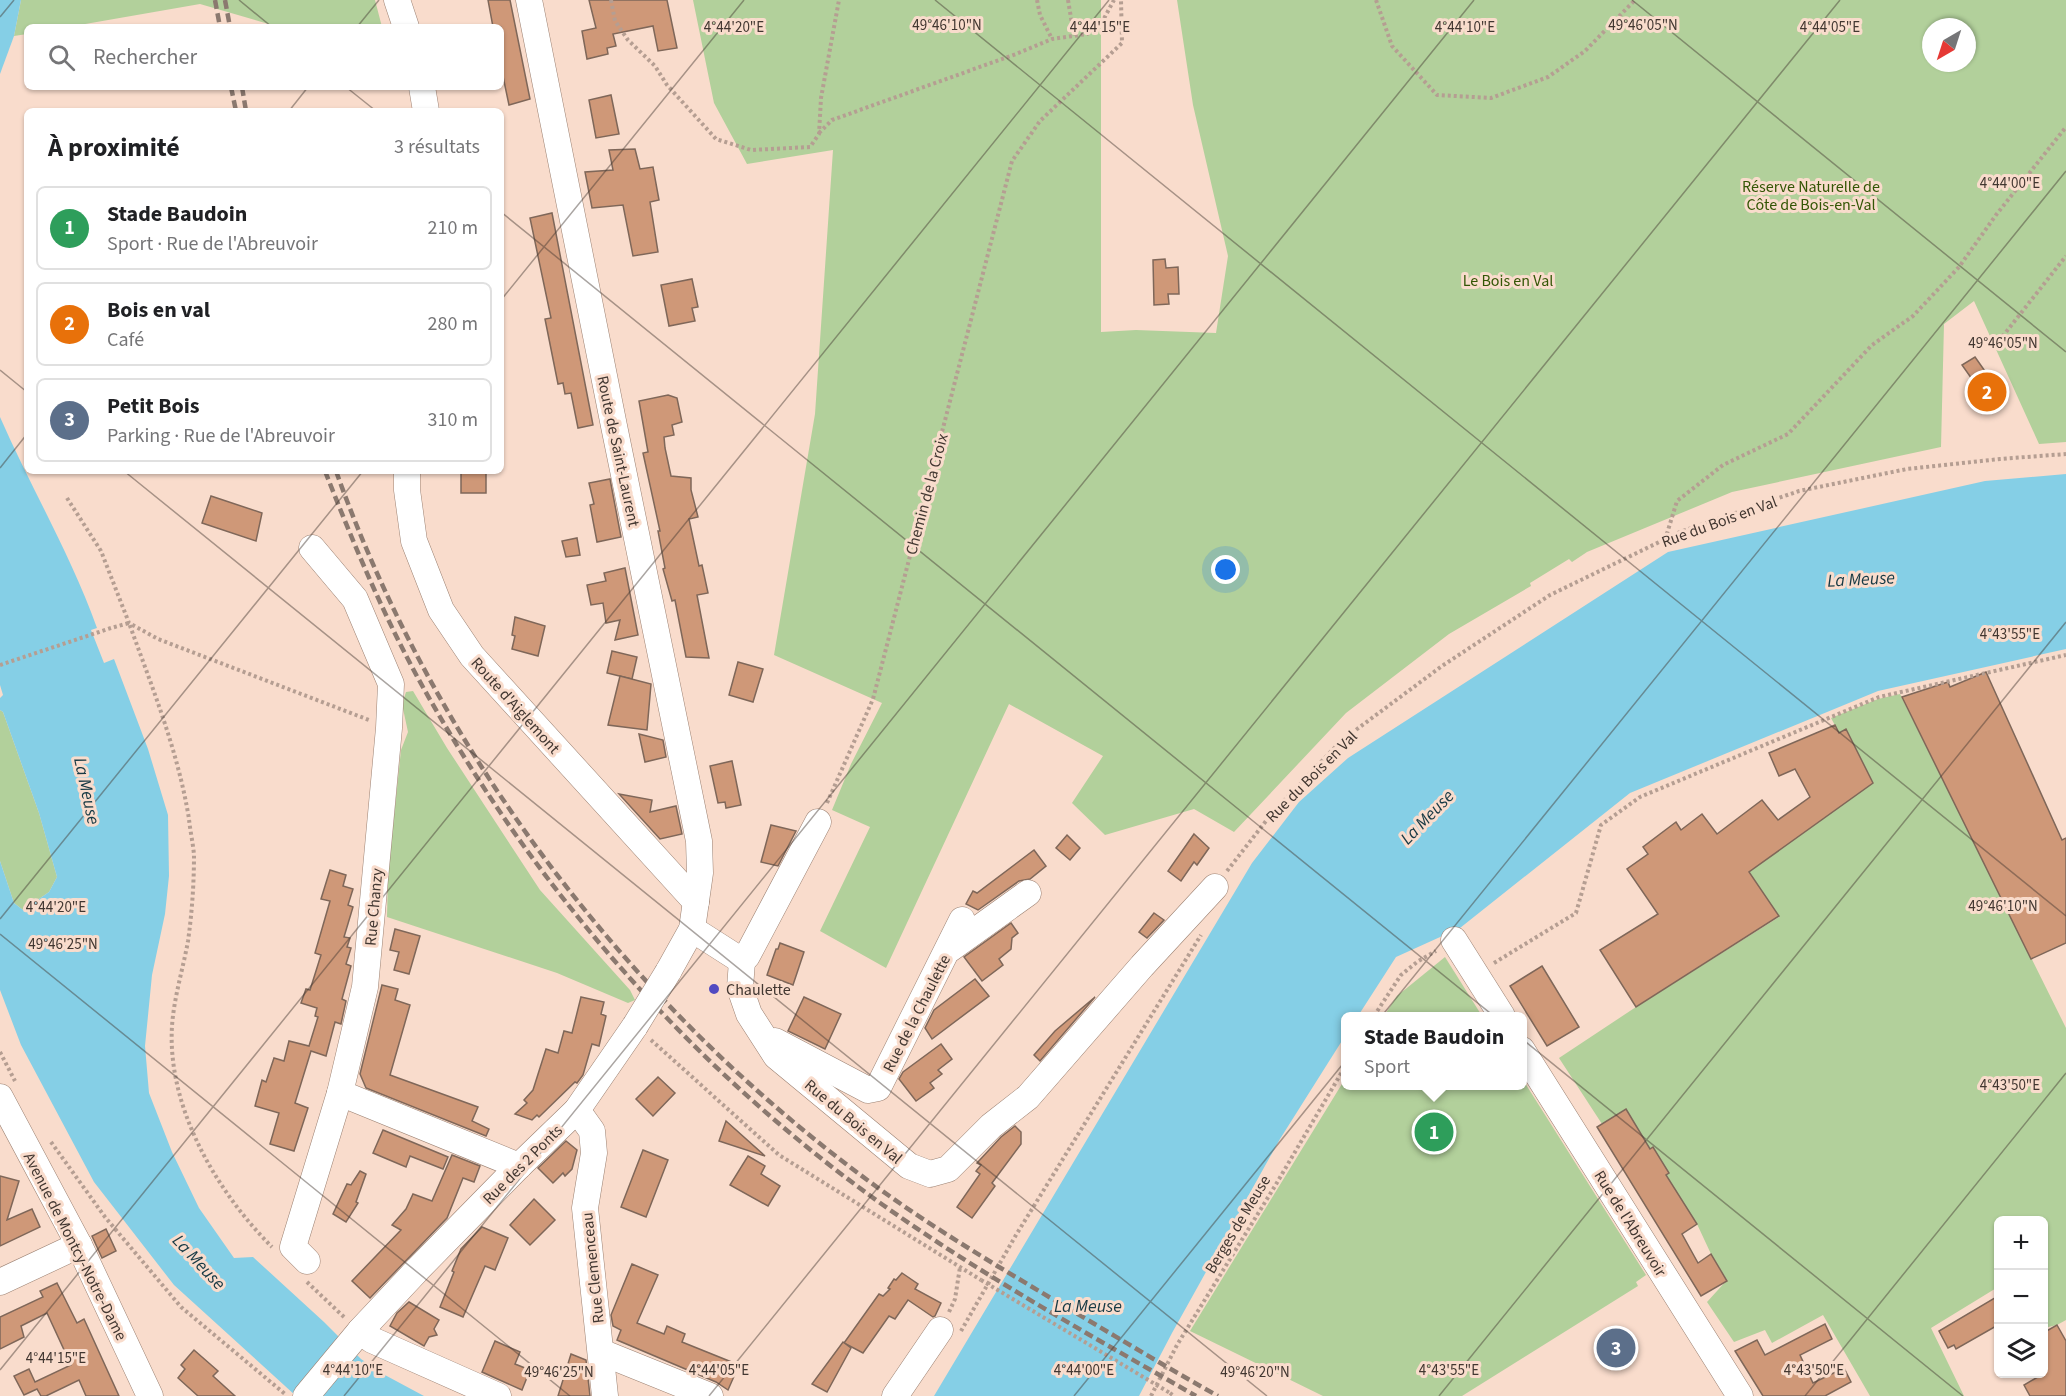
<!DOCTYPE html>
<html lang="fr">
<meta charset="utf-8">
<style>
:root{--surface:#fff;--page:#f6f6f6;--text:#202124;--muted:#757577;--line:#e0e0e0;--accent:#db2777}
body{margin:0;font-family:"Source Sans 3",sans-serif;background:var(--page);color:var(--text)}
.controls{position:absolute;right:18px;bottom:18px;display:grid;overflow:hidden;border-radius:9px;box-shadow:0 2px 4px #0004}
.controls button{width:54px;height:54px;display:grid;place-items:center;padding:0;border:0;border-bottom:2px solid var(--line);background:var(--surface);color:var(--text);font:30px sans-serif}
.compass{position:absolute;left:1922px;top:18px;width:54px;height:54px;border-radius:50%;background:var(--surface);box-shadow:0 2px 4px #0004;rotate:219deg}
.you{position:absolute;left:1226px;top:570px;width:21px;height:21px;margin:-15px;border:4px solid #fff;border-radius:50%;background:#1a73e8;box-shadow:0 0 0 9px #1a73e833}
.badge{display:grid;place-items:center;width:39px;height:39px;border-radius:50%;background:var(--accent);color:#fff;font-size:20px;font-weight:700}
.pin{position:absolute;translate:-50% -50%;border:3px solid #fff;box-shadow:0 2px 6px #0006}
.popup{position:absolute;left:1341px;top:1012px;width:186px;height:78px;box-sizing:border-box;display:grid;place-content:center;border-radius:9px;background:var(--surface);filter:drop-shadow(0 2px 4px #0005);font-size:20px;white-space:nowrap;color:var(--muted)}
.popup b{font-size:22px;color:var(--text)}
.popup::after{content:'';position:absolute;left:50%;top:100%;margin-left:-12px;border:12px solid transparent;border-top-color:var(--surface)}
.list{margin:0;padding:0;list-style:none}
h2{display:flex;justify-content:space-between;align-items:center;height:78px;margin:0;padding:0 24px;font-size:26px}
h2 small{font-size:20px;font-weight:400;color:var(--muted)}
.list li{display:grid;grid-template-columns:39px 1fr auto;gap:18px;align-items:center;box-sizing:border-box;height:84px;margin:0 12px 12px;padding:0 12px;border:2px solid var(--line);border-radius:9px}
.list b{display:block;font-size:22px;white-space:nowrap}
.list p{margin:0;font-size:20px;white-space:nowrap;color:var(--muted)}
.list em{font-size:20px;font-style:normal;color:var(--muted)}
.icon{flex:none;width:33px;height:33px;fill:none;stroke:currentColor;stroke-width:2;stroke-linecap:round;stroke-linejoin:round}
.map{position:relative;flex:none;width:2066px;height:1396px;overflow:hidden}
.search{position:absolute;background:var(--surface);box-shadow:0 2px 4px #0004;left:24px;top:24px;width:480px;height:66px;display:flex;align-items:center;gap:15px;box-sizing:border-box;padding:0 21px;border-radius:9px;color:var(--muted);font-size:22px}
.panel{position:absolute;background:var(--surface);box-shadow:0 2px 4px #0004;left:24px;top:108px;width:480px;height:366px;border-radius:9px}
.map>svg:first-child{display:block}
.green{fill:#b2d09b;fill-rule:evenodd}
.water{fill:#85cfe6}
.building{fill:#cf9878;stroke:#7f6759;stroke-width:1.5}
.lines{fill:none;stroke-linecap:round;stroke-linejoin:round}
.minor-casing{stroke:#9c8273;stroke-width:27}
.path{stroke:#b59e92;stroke-width:4;stroke-dasharray:3 3;stroke-linecap:butt}
.minor{stroke:#fff;stroke-width:26}
.rail{stroke:#8b796f;stroke-width:4.5;stroke-dasharray:9 4.5;stroke-linecap:butt}
.minor-bridge-casing{stroke:#9c8273;stroke-width:27;stroke-linecap:butt}
.path-bridge{stroke:#b59e92;stroke-width:4;stroke-dasharray:3 3;stroke-linecap:butt}
.minor-bridge{stroke:#fff;stroke-width:26}
.ticks{fill:none;stroke:#423731;stroke-width:1.5;stroke-opacity:0.45}
.poi-dot{fill:#514ac1;stroke:#f9dccc;stroke-width:2}
.labels{text-anchor:middle;stroke-width:6;stroke-linejoin:round;paint-order:stroke}
.park-label{font-size:16px;fill:#335605;stroke:#f9dccc}
.street-label{font-size:16px;fill:#423731;stroke:#f9dccc}
.poi-label{font-size:16px;fill:#423731;stroke:#f9dccc;text-anchor:start}
.water-label{font-size:18px;font-style:italic;fill:#163944;stroke:#f9dccc}
.ticks-label{font-size:15px;text-anchor:middle;fill:#423731;stroke:#f9dccc;stroke-width:6;stroke-linejoin:round;paint-order:stroke}
</style>
<div class="map">
<svg width="2066" height="1396" viewBox="0 0 2066 1396">
<rect width="100%" height="100%" fill="#f9dccc"/>
<g class="green">
<polygon points="21,0 375,0 382,27 279,27 200,4 68,27 27,27 27,34 14,36"/>
<path d="M693,0H1101V332L1136,330L1216,333L1228,256L1193,105L1177,0H2066V442L2039,444L1974,301L1944,324L1941,447L1732,492L1587,552L1572,562L1569,559L1530,583L1531,586L1449,634L1346,713L1234,832L1194,809L1105,835L1072,803L1103,756L1009,704L886,968L820,931L870,827L832,810L851,764L882,703L774,655L815,414L833,150L747,164L714,103ZM1931,27H1967V63H1931Z"/>
<polygon points="413,691 447,748 540,890 630,990 635,1000 628,1003 557,973 387,917 388,874 401,750 408,732 402,704 406,692"/>
<polygon points="1900,694 2066,1028 2066,1320 2057,1325 2044,1328 2044,1220 1998,1220 1998,1287 1931,1328 1964,1396 1870,1396 1823,1315 1772,1343 1765,1330 1734,1342 1707,1302 1727,1280 1711,1254 1697,1224 1666,1175 1669,1173 1653,1147 1650,1149 1626,1110 1602,1124 1559,1058 1636,1007 1779,917 1749,872 1873,783 1846,729 1839,733 1831,718 1878,699"/>
<polygon points="0,710 3,712 39,813 57,877 49,892 23,910 14,903 0,861"/>
<polygon points="1445,957 1482,1016 1384,1016 1397,996"/>
<polygon points="1345,1079 1346,1086 1522,1086 1523,1080 1646,1275 1636,1282 1638,1286 1462,1396 1323,1396 1190,1331"/>
</g>
<g class="water">
<polygon points="0,0 21,0 14,36 0,74"/>
<path d="M0,417C31,488 71,555 97,628L91,630L104,663L114,659L148,749L168,815L169,876L165,914L152,975L145,1046L149,1093L172,1152L199,1208L234,1258L253,1257L324,1322L361,1359L383,1374L424,1396H296L174,1285L94,1182L21,1045L0,990V861L14,903L23,910L49,892L57,877L39,813L3,712L0,710V698L3,695L0,685Z"/>
<polygon points="2066,474 2066,649 1878,691 1630,793 1460,928 1396,957 1358,1016 1346,1016 1345,1036 1280,1139 1172,1333 1139,1396 934,1396 1252,863 1299,802 1348,758 1668,552 1985,481"/>
</g>
<g class="building">
<polygon points="488,0 510,0 530,99 509,105 501,67 501,27 493,27"/>
<polygon points="589,0 667,0 677,48 658,51 653,26 613,34 616,46 607,48 608,54 587,59 582,31 596,28"/>
<polygon points="611,95 619,134 596,138 589,100"/>
<polygon points="635,149 640,169 653,167 659,200 650,202 658,252 633,256 623,205 592,208 585,172 613,170 609,150"/>
<polygon points="552,213 593,425 578,428 571,393 565,394 563,383 558,384 545,319 551,318 530,218"/>
<polygon points="1165,259 1166,268 1178,267 1179,294 1168,294 1169,304 1154,305 1153,260"/>
<polygon points="692,279 698,307 692,308 695,321 669,326 661,285"/>
<polygon points="1975,357 1999,391 1986,399 1962,365"/>
<polygon points="668,395 677,398 682,422 672,425 674,435 664,437 665,448 671,476 691,478 691,490 698,517 689,519 699,566 702,565 708,593 697,595 709,658 686,657 675,600 672,601 663,569 665,568 658,531 660,531 643,453 648,452 639,401"/>
<rect x="461" y="471" width="25" height="22"/>
<polygon points="610,479 621,537 597,542 590,505 594,504 589,483"/>
<polygon points="211,496 262,513 256,541 202,523"/>
<polygon points="577,538 580,555 566,557 562,541"/>
<polygon points="625,568 638,635 615,640 620,620 606,623 603,603 591,605 587,585 606,581 604,573"/>
<polygon points="515,617 545,626 538,656 512,649 515,636 512,635"/>
<polygon points="612,651 637,657 632,679 607,673"/>
<polygon points="738,662 763,669 753,702 729,695"/>
<polygon points="1986,672 2062,840 2066,838 2066,943 2031,959 1902,697 1948,682 1950,687"/>
<polygon points="620,676 651,684 647,730 608,725"/>
<polygon points="1835,725 1839,733 1846,729 1873,783 1749,872 1779,916 1636,1007 1600,950 1658,914 1627,869 1648,854 1643,847 1676,822 1681,830 1702,814 1717,834 1762,800 1778,820 1810,797 1795,769 1779,776 1769,753"/>
<polygon points="639,734 663,740 666,757 645,762"/>
<polygon points="732,761 741,805 726,808 725,802 718,803 710,766"/>
<polygon points="619,794 652,800 650,812 676,806 682,834 660,839"/>
<polygon points="771,825 796,831 778,866 761,862"/>
<polygon points="1194,834 1209,848 1197,865 1194,862 1181,881 1168,871"/>
<polygon points="1067,835 1080,848 1070,860 1056,848"/>
<polygon points="1034,850 1046,866 1030,879 1019,881 978,910 966,904 973,891 977,893"/>
<polygon points="330,870 346,875 343,886 353,889 348,905 353,907 344,937 350,938 347,947 351,948 346,964 351,966 342,999 346,1001 341,1024 335,1022 326,1056 311,1051 295,1103 308,1108 294,1151 270,1144 279,1113 255,1106 262,1080 266,1082 274,1058 284,1061 289,1041 309,1046 318,1017 315,1016 317,1008 301,1003 306,989 310,990 321,955 315,953 330,901 321,899"/>
<polygon points="1154,913 1164,920 1147,938 1139,932"/>
<polygon points="1011,923 1018,933 1012,938 1011,949 999,959 1003,965 982,981 964,957"/>
<polygon points="395,929 420,936 409,974 394,970 399,952 390,950"/>
<polygon points="780,943 804,952 793,985 767,975 776,949 778,949"/>
<polygon points="1542,966 1579,1027 1547,1046 1510,986"/>
<polygon points="975,979 989,996 932,1039 925,1028 934,1010"/>
<polygon points="382,985 398,989 395,1000 410,1005 390,1075 478,1107 472,1121 489,1129 486,1136 366,1088 360,1074"/>
<polygon points="581,997 604,1002 601,1014 606,1016 599,1046 592,1044 583,1075 577,1083 575,1082 539,1117 537,1115 532,1120 515,1114 527,1103 524,1100 533,1090 546,1049 558,1053 564,1031 572,1033"/>
<polygon points="804,997 841,1014 825,1049 788,1031"/>
<polygon points="1095,997 1040,1061 1034,1055 1055,1031"/>
<polygon points="941,1044 952,1059 938,1070 942,1074 930,1083 934,1088 916,1101 899,1079 903,1072"/>
<polygon points="658,1077 675,1093 653,1116 636,1099"/>
<polygon points="1626,1109 1650,1149 1653,1147 1669,1173 1666,1175 1697,1224 1682,1234 1698,1263 1711,1254 1727,1281 1701,1296 1597,1127"/>
<polygon points="726,1121 765,1156 719,1141"/>
<polygon points="1015,1126 1021,1132 1021,1144 992,1183 995,1186 972,1218 957,1207 980,1174 976,1171 981,1165 977,1163 1001,1137"/>
<polygon points="383,1130 448,1157 443,1169 410,1156 406,1167 373,1153"/>
<polygon points="566,1141 577,1150 572,1169 565,1176 563,1173 553,1183 538,1168"/>
<polygon points="643,1150 668,1160 646,1217 621,1207"/>
<polygon points="452,1155 480,1166 474,1182 463,1178 447,1218 370,1298 352,1281 401,1230 392,1225 406,1209 413,1194 432,1201"/>
<polygon points="748,1156 765,1166 761,1174 780,1186 768,1206 730,1185"/>
<polygon points="360,1171 366,1174 356,1202 358,1203 346,1222 333,1214 347,1184 351,1185"/>
<polygon points="0,1176 19,1181 7,1220 32,1209 40,1227 0,1246"/>
<polygon points="534,1199 555,1220 530,1245 510,1225"/>
<polygon points="482,1227 508,1238 495,1270 485,1266 463,1317 440,1307 454,1272 452,1271 461,1249"/>
<polygon points="106,1229 116,1251 102,1258 92,1236"/>
<polygon points="632,1264 658,1275 637,1323 664,1334 667,1326 685,1334 682,1342 739,1365 728,1390 716,1382 617,1340 621,1330 613,1326 611,1315"/>
<polygon points="902,1273 918,1284 915,1289 941,1303 935,1316 933,1317 908,1300 895,1319 889,1316 863,1353 844,1343 879,1294 883,1296 890,1289 888,1288 894,1279 896,1280"/>
<polygon points="57,1283 77,1323 84,1319 119,1396 86,1396 79,1380 46,1396 41,1396 37,1389 24,1395 14,1376 29,1369 35,1382 71,1365 47,1313 21,1326 24,1337 0,1349 0,1317 43,1297 40,1291"/>
<polygon points="1998,1296 1998,1325 1956,1349 1954,1345 1948,1348 1939,1331"/>
<polygon points="409,1302 439,1320 434,1329 437,1335 429,1337 424,1346 390,1326 397,1313"/>
<polygon points="1825,1324 1832,1339 1800,1355 1813,1383 1844,1368 1851,1382 1825,1396 1763,1396 1735,1351 1757,1340 1765,1355"/>
<polygon points="2057,1325 2066,1341 2066,1396 2030,1396 2024,1385 2043,1374 2043,1333"/>
<polygon points="495,1341 520,1352 515,1364 530,1370 522,1390 482,1372"/>
<polygon points="843,1342 851,1348 827,1392 812,1384"/>
<polygon points="194,1350 218,1371 213,1376 235,1396 198,1396 178,1378 185,1369 181,1365"/>
<polygon points="571,1354 586,1360 590,1396 558,1396"/>
</g>
<g class="lines">
<defs>
<g id="minor">
<polyline points="397,0 406,27"/>
<polyline points="529,0 614,426 699,841 700,873 692,929 668,972"/>
<polyline points="422,87 426,111"/>
<polyline points="407,471 407,490 414,541 441,610 472,656 696,902"/>
<polyline points="692,929 742,961"/>
<polyline points="1454,940 1502,1016"/>
<polyline points="950,949 1028,893"/>
<polyline points="742,961 740,988 749,1014 776,1056 909,1166 930,1174 948,1169 991,1126 1028,1097 1142,966 1215,887"/>
<polyline points="742,961 747,956 818,822"/>
<polyline points="775,1041 868,1090 878,1088 962,920"/>
<polyline points="1522,1050 1740,1396"/>
<polyline points="340,1093 519,1166"/>
<polyline points="0,1097 79,1245 150,1396"/>
<polyline points="577,1110 592,1131 594,1153 585,1208 605,1396"/>
<polyline points="307,1261 293,1247 340,1093 365,987 389,728 391,684 355,599 312,548"/>
<polyline points="0,1282 79,1245"/>
<polyline points="360,1331 372,1340 498,1396"/>
<polyline points="601,1352 710,1396"/>
<polyline points="306,1396 360,1331 418,1269 519,1166 577,1110 635,1026"/>
<polyline points="895,1396 940,1330"/>
</g>
</defs>
<use href="#minor" class="minor-casing"/>
<g class="path">
<polyline points="611,0 615,21 628,40 655,66 667,85 716,139 751,150 810,147 819,134 821,98 839,0"/>
<polyline points="1037,0 1040,15 1052,39"/>
<polyline points="1068,0 1074,36"/>
<polyline points="1376,0 1392,46 1437,95 1491,98 1548,77 1585,51 1635,0"/>
<polyline points="819,133 832,120 1016,54 1052,39 1087,34 1101,24 1114,0"/>
<polyline points="1995,346 2066,256"/>
<polyline points="67,498 101,551 129,623 158,639 369,720"/>
<polyline points="1665,540 1677,501 1723,465 1788,434 1872,345 1913,316 1959,267 1996,215 2066,127"/>
<path d="M0,665L111,628L129,623C152,687 178,751 189,819C190,830 193,843 194,855C194,883 192,913 188,941C183,969 174,997 172,1026C167,1107 216,1191 272,1247"/>
<polyline points="827,803 873,699 1012,161 1040,121 1122,43 1121,0"/>
<polyline points="1227,871 1273,812 1341,741 1442,666 1550,595 1680,532 1799,491 1907,469 2000,459 2066,454"/>
<polyline points="1494,963 1576,913 1601,825 1640,797 1879,697 2066,655"/>
<polyline points="1374,1016 1401,975 1417,962 1436,951"/>
<polyline points="651,1040 779,1155 981,1280"/>
<polyline points="0,1052 15,1081"/>
<polyline points="51,1142 105,1217 181,1307 285,1394"/>
<polyline points="307,1282 345,1318"/>
<polyline points="949,1312 955,1299 960,1267"/>
<polyline points="961,1331 1016,1235 1201,935"/>
<polyline points="1170,1393 1174,1396"/>
<polyline points="1151,1396 1177,1345 1275,1186 1346,1065"/>
</g>
<use href="#minor" class="minor"/>
<g class="rail">
<polyline points="215,0 220,27"/>
<polyline points="225,0 230,27"/>
<polyline points="231,87 236,111"/>
<polyline points="242,87 246,111"/>
<path d="M325,471C356,550 389,629 432,703C545,901 697,1072 883,1205C983,1276 1090,1335 1196,1396"/>
<path d="M336,471C438,757 635,1013 881,1190C938,1231 999,1267 1059,1303C1112,1334 1164,1366 1218,1396"/>
</g>
<defs>
<polyline id="minor-bridge" points="635,1026 668,972"/>
</defs>
<use href="#minor-bridge" class="minor-bridge-casing"/>
<polyline class="path-bridge" points="981,1280 1170,1393"/>
<use href="#minor-bridge" class="minor-bridge"/>
</g>
<path class="ticks" d="M239,0L272,27M935,0L2066,916M1632,0L2066,352M0,17L14,0M357,27L379,0M346,87L376,111M289,111L308,87M501,212L1963,1396M501,300L744,0M0,370L27,392M0,468L27,434M124,471L1267,1396M0,919L363,471M0,934L570,1396M0,1370L1109,0M344,1396L1474,0M709,1396L1840,0M1074,1396L2066,171M1439,1396L2066,622M1805,1396L2066,1073"/>
<circle class="poi-dot" cx="714" cy="989" r="6"/>
<g class="labels">
<g class="park-label">
<text x="1811" y="192">Réserve Naturelle de<tspan x="1811" dy="18">Côte de Bois-en-Val</tspan></text>
<text x="1508" y="286">Le Bois en Val</text>
</g>
<g class="street-label">
<text transform="translate(619 451) rotate(78)" y="6">Route de Saint-Laurent</text>
<text transform="translate(926 494) rotate(-75)" y="6">Chemin de la Croix</text>
<text transform="translate(1719 521) rotate(-20)" y="6">Rue du Bois en Val</text>
<text transform="translate(516 705) rotate(48)" y="6">Route d'Aiglemont</text>
<text transform="translate(1311 776) rotate(-45)" y="6">Rue du Bois en Val</text>
<text transform="translate(373 907) rotate(-85)" y="6">Rue Chanzy</text>
<text transform="translate(916 1013) rotate(-63)" y="6">Rue de la Chaulette</text>
<text transform="translate(854 1121) rotate(40)" y="6">Rue du Bois en Val</text>
<text transform="translate(522 1164) rotate(-45)" y="6">Rue des 2 Ponts</text>
<text transform="translate(1631 1223) rotate(58)" y="6">Rue de l'Abreuvoir</text>
<text transform="translate(1237 1224) rotate(-59)" y="6">Berges de Meuse</text>
<text transform="translate(76 1246) rotate(63)" y="6">Avenue de Montcy-Notre-Dame</text>
<text transform="translate(592 1268) rotate(-96)" y="6">Rue Clemenceau</text>
</g>
<g class="poi-label">
<text x="726" y="995">Chaulette</text>
</g>
<g class="water-label">
<text transform="translate(1861 579) rotate(-3)" y="6">La Meuse</text>
<text transform="translate(87 791) rotate(78)" y="6">La Meuse</text>
<text transform="translate(1427 817) rotate(-46)" y="6">La Meuse</text>
<text transform="translate(199 1262) rotate(47)" y="6">La Meuse</text>
<text x="1088" y="1312">La Meuse</text>
</g>
</g>
<g class="ticks-label">
<text x="947" y="30">49°46'10"N</text>
<text x="1643" y="30">49°46'05"N</text>
<text x="734" y="32">4°44'20"E</text>
<text x="1100" y="32">4°44'15"E</text>
<text x="1465" y="32">4°44'10"E</text>
<text x="1830" y="32">4°44'05"E</text>
<text x="2010" y="188">4°44'00"E</text>
<text x="2003" y="348">49°46'05"N</text>
<text x="2010" y="639">4°43'55"E</text>
<text x="2003" y="911">49°46'10"N</text>
<text x="56" y="912">4°44'20"E</text>
<text x="63" y="949">49°46'25"N</text>
<text x="2010" y="1090">4°43'50"E</text>
<text x="56" y="1363">4°44'15"E</text>
<text x="353" y="1375">4°44'10"E</text>
<text x="719" y="1375">4°44'05"E</text>
<text x="1084" y="1375">4°44'00"E</text>
<text x="1449" y="1375">4°43'55"E</text>
<text x="1814" y="1375">4°43'50"E</text>
<text x="559" y="1377">49°46'25"N</text>
<text x="1255" y="1377">49°46'20"N</text>
</g>
</svg>
<div class="controls">
<button>+</button>
<button>−</button>
<button><svg class="icon" aria-label="layers" viewBox="0 0 24 24"><path d="M12 4l9 5-9 5-9-5zM3 14l9 5 9-5"/></svg></button>
</div>
<svg class="compass" viewBox="-18 -18 36 36"><path d="M0-13l5 13h-10z" fill="#e53935"/><path d="M0 13l5-13h-10z" fill="#757577"/></svg>
<div class="you"></div>
<div class="pin badge" style="left:1434px;top:1132px;background:#2e9e5b">1</div>
<div class="popup"><b>Stade Baudoin</b>Sport</div>
<div class="pin badge" style="left:1987px;top:392px;background:#e8710a">2</div>
<div class="pin badge" style="left:1616px;top:1348px;background:#5c6f8a">3</div>
<div class="search"><svg class="icon" aria-label="search" viewBox="0 0 24 24"><circle cx="10" cy="10" r="6"/><path d="M15 15l6 6"/></svg>Rechercher</div>
<section class="panel">
<h2>À proximité<small>3 résultats</small></h2>
<ul class="list">
<li><span class="badge" style="background:#2e9e5b">1</span><div><b>Stade Baudoin</b><p>Sport · Rue de l'Abreuvoir</p></div><em>210 m</em></li>
<li><span class="badge" style="background:#e8710a">2</span><div><b>Bois en val</b><p>Café</p></div><em>280 m</em></li>
<li><span class="badge" style="background:#5c6f8a">3</span><div><b>Petit Bois</b><p>Parking · Rue de l'Abreuvoir</p></div><em>310 m</em></li>
</ul>
</section>
</div>
